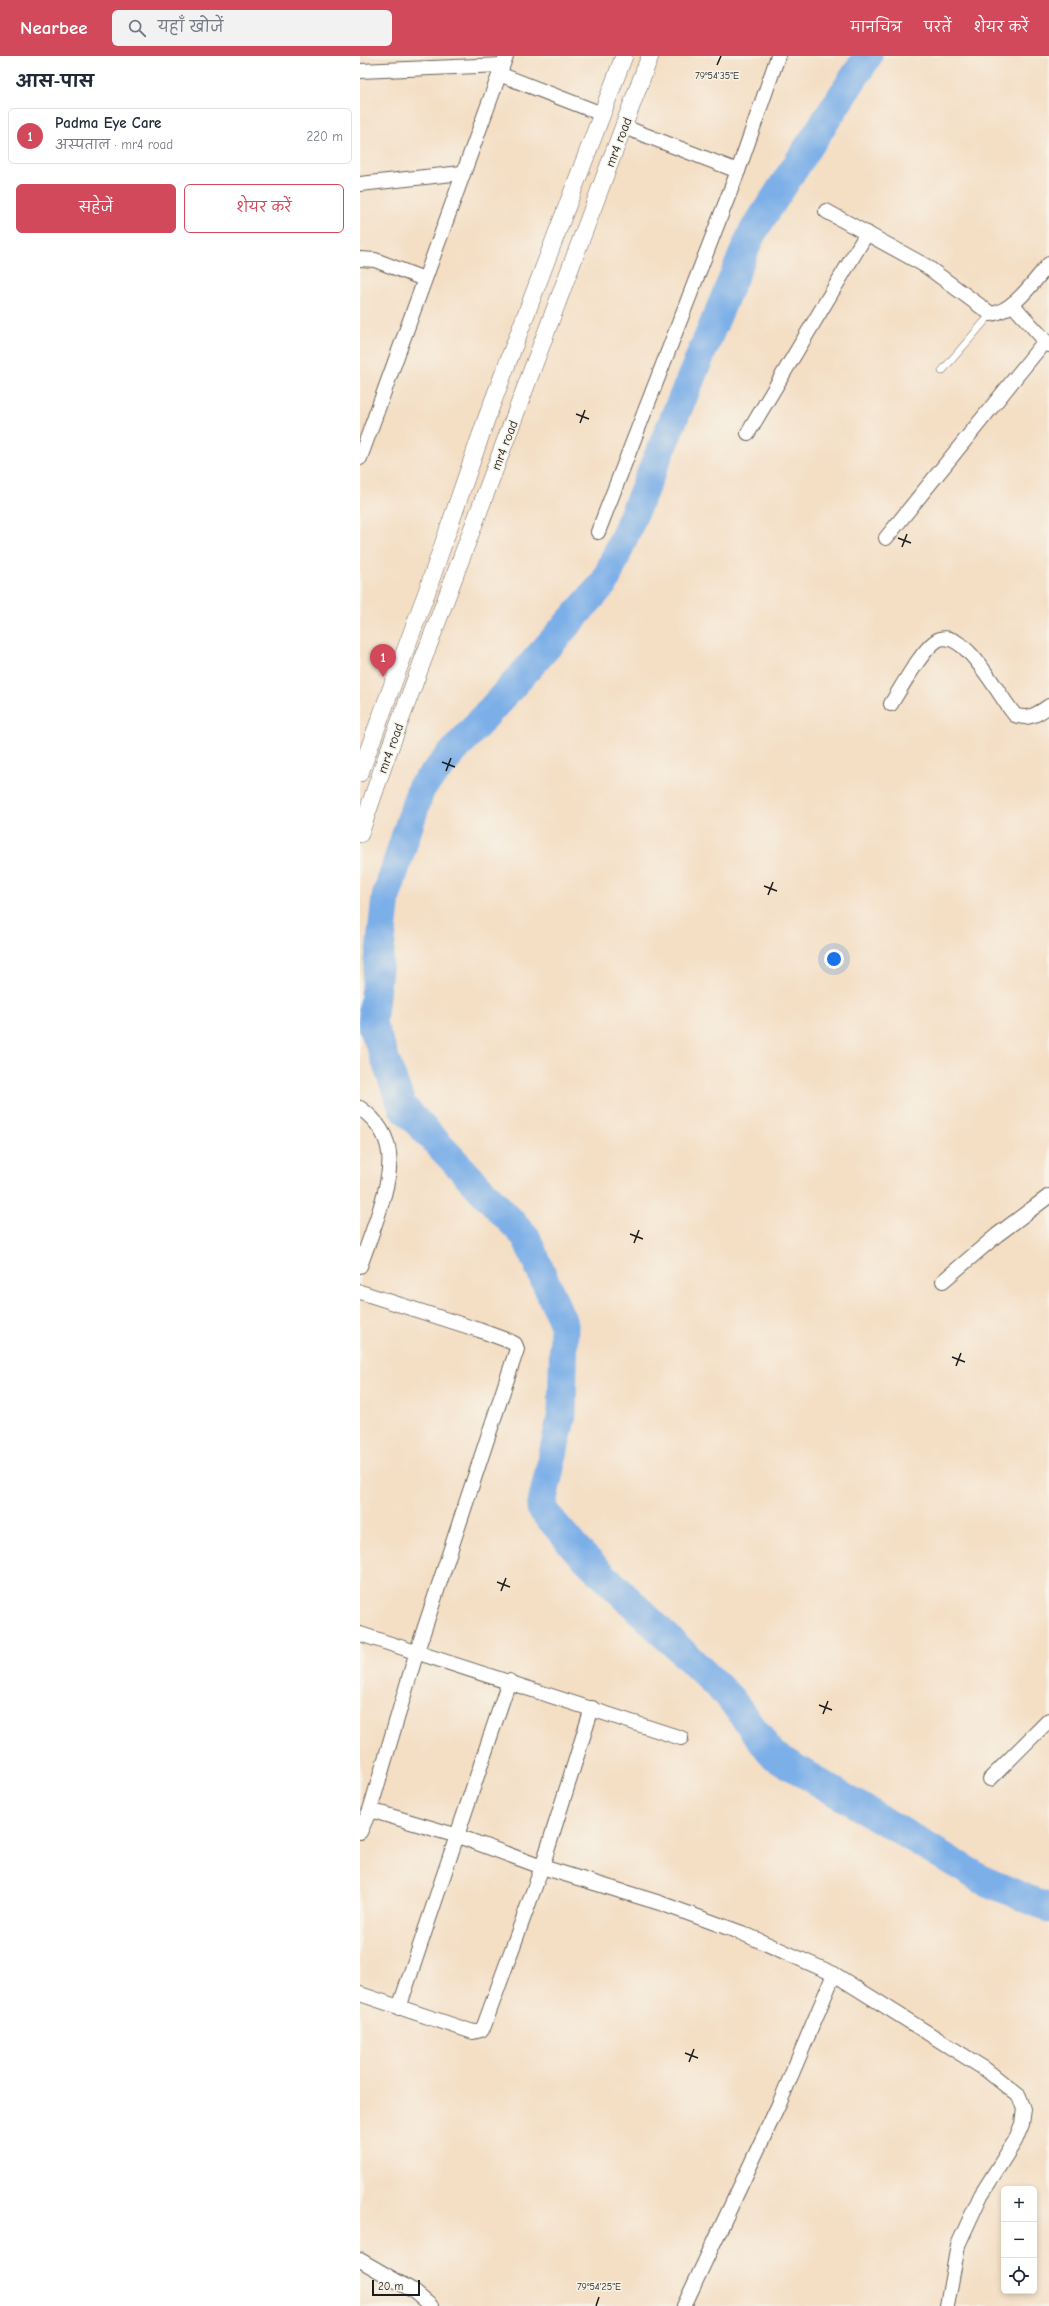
<!DOCTYPE html>
<html lang="hi">
<meta charset="utf-8">
<style>
:root{--surface:#fff;--page:#f2f2f3;--text:#1f2937;--muted:#747a83;--line:#e0e1e3;--accent:#d1495b}
body{margin:0;font-family:"Comic Neue","Playpen Sans Deva",sans-serif;background:var(--page);color:var(--text)}
.controls{position:absolute;right:12px;bottom:12px;display:grid;overflow:hidden;border-radius:6px;box-shadow:0 2px 6px #0003}
.controls button{width:36px;height:36px;display:grid;place-items:center;padding:0;border:0;border-bottom:1px solid var(--line);background:var(--surface);color:var(--text);font:20px sans-serif}
.scale{position:absolute;left:12px;bottom:10px;width:48px;box-sizing:border-box;padding-left:4px;border:2px solid #1c1c1c;border-top:0;font-size:11px;line-height:14px;white-space:nowrap;color:#1c1c1c;-webkit-text-stroke:3px #f7f3e8;paint-order:stroke}
.you{position:absolute;left:474px;top:903px;width:14px;height:14px;margin:-10px;border:3px solid #fff;border-radius:50%;background:#1a73e8;box-shadow:0 0 0 6px #1a73e833}
.badge{display:grid;place-items:center;width:26px;height:26px;border-radius:50%;background:var(--accent);color:#fff;font-size:13px;font-weight:700}
.pin{position:absolute;translate:-50% -33px;filter:drop-shadow(0 1px 2px #0008)}
.pin::after{content:'';position:absolute;top:21px;width:14px;height:12px;background:inherit;clip-path:polygon(0 0,100% 0,50% 100%)}
.list{margin:0;padding:0;list-style:none}
h2{display:flex;justify-content:space-between;align-items:center;height:52px;margin:0;padding:0 16px;font-size:17px}
h2 small{font-size:13px;font-weight:400;color:var(--muted)}
.list li{display:grid;grid-template-columns:26px 1fr auto;gap:12px;align-items:center;box-sizing:border-box;height:56px;margin:0 8px 8px;padding:0 8px;border:1px solid var(--line);border-radius:6px}
.list b{display:block;font-size:15px;white-space:nowrap}
.list p{margin:0;font-size:13px;white-space:nowrap;color:var(--muted)}
.list em{font-size:13px;font-style:normal;color:var(--muted)}
.actions{display:flex;gap:8px;padding:12px 16px}
.actions a{flex:1;padding:9px 0;border:1px solid var(--accent);border-radius:6px;text-align:center;font-size:14px;color:var(--accent)}
.actions .main{background:var(--accent);color:#fff}
.icon{flex:none;width:22px;height:22px;fill:none;stroke:currentColor;stroke-width:2;stroke-linecap:round;stroke-linejoin:round}
.map{position:relative;flex:none;width:689px;height:2250px;overflow:hidden}
header{display:flex;align-items:center;gap:24px;box-sizing:border-box;height:56px;padding:0 20px;background:var(--accent);color:#fff}
header strong{font-size:19px}
nav{display:flex;gap:22px;margin-inline-start:auto;font-size:14px}
.search{width:280px;height:36px;background:var(--page);display:flex;align-items:center;gap:10px;box-sizing:border-box;padding:0 14px;border-radius:6px;color:var(--muted);font-size:15px}
main{display:flex}
aside{flex:1;background:var(--surface)}
.map>svg:first-child{display:block}
.lines{fill:none;stroke-linecap:round;stroke-linejoin:round}
.river{stroke:#7bafe8;stroke-width:29}
.service-casing{stroke:#686057;stroke-width:8}
.minor-casing{stroke:#686057;stroke-width:16}
.tertiary-casing{stroke:#686057;stroke-width:18}
.service{stroke:#fff;stroke-width:7}
.minor{stroke:#fff;stroke-width:14}
.tertiary{stroke:#fff;stroke-width:17}
.ticks{fill:none;stroke:#1c1c1c;stroke-width:1.5}
.labels{text-anchor:middle;stroke-width:3;stroke-linejoin:round;paint-order:stroke}
.street-label{font-size:13px;fill:#1c1c1c;stroke:#f7f3e8}
.ticks-label{font-size:10px;text-anchor:middle;fill:#1c1c1c;stroke:#f7f3e8;stroke-width:3;stroke-linejoin:round;paint-order:stroke}
</style>
<header>
<strong>Nearbee</strong>
<div class="search"><svg class="icon" aria-label="search" viewBox="0 0 24 24"><circle cx="10" cy="10" r="6"/><path d="M15 15l6 6"/></svg>यहाँ खोजें</div>
<nav><a>मानचित्र</a><a>परतें</a><a>शेयर करें</a></nav>
</header>
<main>
<aside>
<h2>आस-पास<small></small></h2>
<ul class="list">
<li><span class="badge">1</span><div><b>Padma Eye Care</b><p>अस्पताल · mr4 road</p></div><em>220 m</em></li>
</ul>
<div class="actions"><a class="main">सहेजें</a><a>शेयर करें</a></div>
</aside>
<div class="map">
<svg width="689" height="2250" viewBox="0 0 689 2250">
<rect width="100%" height="100%" fill="#f7f3e8"/>
<filter id="ink" filterUnits="userSpaceOnUse"><feTurbulence type="fractalNoise" baseFrequency=".025" numOctaves="2"/><feDisplacementMap in="SourceGraphic" scale="8" xChannelSelector="R" yChannelSelector="G"/><feConvolveMatrix kernelMatrix="1 2 1 2 8 2 1 2 1" color-interpolation-filters="sRGB"/></filter>
<filter id="wash" filterUnits="userSpaceOnUse"><feTurbulence type="fractalNoise" baseFrequency=".012" numOctaves="4" result="noise"/><feDisplacementMap in="SourceGraphic" scale="16" xChannelSelector="R" yChannelSelector="G"/><feGaussianBlur stdDeviation="0.9" result="paint"/><feColorMatrix in="noise" values="0 0 0 0 0 0 0 0 0 0 0 0 0 0 0 0 0 1.4 0 .05"/><feComposite in="paint" operator="in"/></filter>
<g filter="url(#wash)">
<rect width="100%" height="100%" fill="#f4dec4"/>
<g class="lines">
<polyline class="river" points="508,0 392,177 245,526 61,732 26,841 12,967 42,1050 166,1181 204,1269 202,1358 181,1452 217,1494 370,1642 413,1699 623,1824 689,1852"/>
</g>
</g>
<g filter="url(#ink)">
<g class="lines">
<defs>
<polyline id="service" points="582,315 631,258"/>
<g id="minor">
<polyline points="0,15 142,9"/>
<polyline points="139,18 242,58"/>
<polyline points="264,71 378,115"/>
<polyline points="0,128 102,117"/>
<path d="M466,155L566,210L631,258C655,255 674,224 689,208"/>
<polyline points="0,203 15,204 64,223"/>
<polyline points="652,248 689,289"/>
<polyline points="388,377 507,177"/>
<polyline points="0,402 146,0"/>
<polyline points="238,476 378,115 418,0"/>
<polyline points="526,482 685,285"/>
<path d="M531,648C541,632 561,595 576,585C603,567 640,643 655,659C668,665 679,657 689,650"/>
<path d="M0,1052C39,1080 32,1113 20,1153C14,1172 7,1191 0,1210"/>
<polyline points="583,1225 637,1179 689,1140"/>
<polyline points="0,1236 119,1274 149,1285 155,1288 157,1293 57,1595 10,1754 0,1776"/>
<polyline points="0,1578 321,1682"/>
<polyline points="630,1723 689,1664"/>
<polyline points="10,1754 98,1780 182,1811 300,1847 382,1877 474,1918 625,2013 659,2040 664,2053 662,2068 655,2085 621,2139 598,2189 587,2250"/>
<polyline points="0,1938 113,1976 121,1974 124,1970 182,1811 232,1652"/>
<polyline points="39,1952 149,1625"/>
<polyline points="0,2204 52,2234 71,2250"/>
<polyline points="324,2250 420,2046 474,1918"/>
</g>
<g id="tertiary">
<polyline points="0,717 66,538 127,361 264,0"/>
<polyline points="0,778 25,705 290,0"/>
</g>
</defs>
<use href="#service" class="service-casing"/>
<use href="#minor" class="minor-casing"/>
<use href="#tertiary" class="tertiary-casing"/>
<use href="#service" class="service"/>
<use href="#minor" class="minor"/>
<use href="#tertiary" class="tertiary"/>
</g>
</g>
<path class="ticks" d="M357,9L361,0M216,358L229,363M220,367L225,354M538,482L551,487M542,491L547,478M82,706L95,711M86,715L91,702M404,830L417,835M408,839L413,826M270,1178L283,1183M274,1187L279,1174M592,1301L605,1306M596,1310L601,1297M137,1526L150,1531M141,1535L146,1522M459,1649L472,1654M463,1658L468,1645M325,1997L338,2002M329,2006L334,1993M236,2250L239,2241"/>
<g class="labels">
<g class="street-label">
<text transform="translate(258 86) rotate(-69)" y="5">mr4 road</text>
<text transform="translate(144 389) rotate(-69)" y="5">mr4 road</text>
<text transform="translate(30 692) rotate(-70)" y="5">mr4 road</text>
</g>
</g>
<g class="ticks-label">
<text x="357" y="23">79°54'35"E</text>
<text x="239" y="2234">79°54'25"E</text>
</g>
</svg>
<div class="controls">
<button>+</button>
<button>−</button>
<button><svg class="icon" aria-label="locate" viewBox="0 0 24 24"><circle cx="12" cy="12" r="6"/><path d="M12 2v4M12 18v4M2 12h4M18 12h4"/></svg></button>
</div>
<div class="scale">20 m</div>
<div class="you"></div>
<div class="pin badge" style="left:23px;top:621px">1</div>
</div>
</main>
